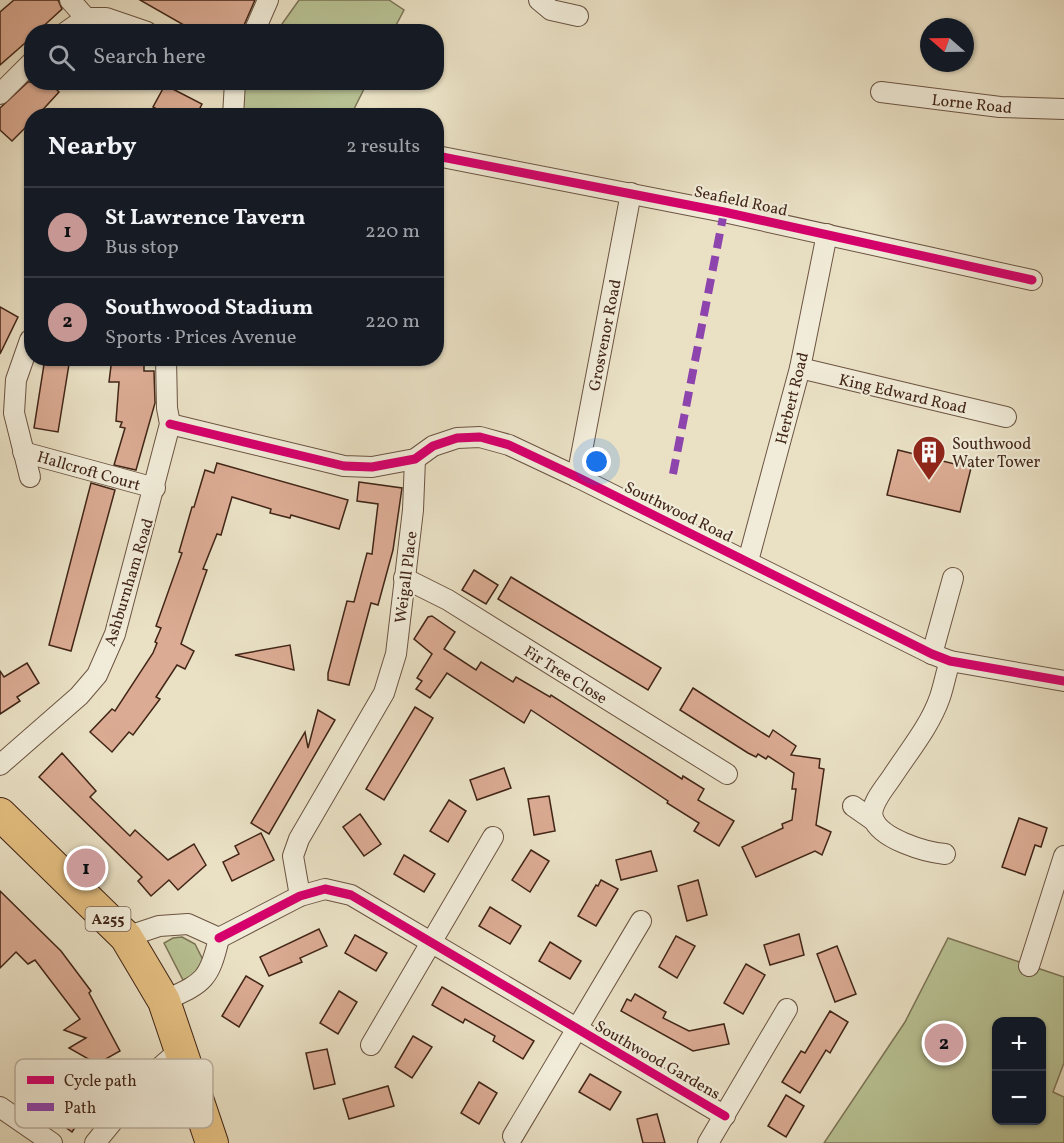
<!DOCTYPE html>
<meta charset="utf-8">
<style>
:root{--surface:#171b24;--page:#20242c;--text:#f1f3f6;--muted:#9ea1a6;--line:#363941;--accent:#c59692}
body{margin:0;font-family:Vollkorn,serif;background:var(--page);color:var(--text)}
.controls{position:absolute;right:18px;bottom:18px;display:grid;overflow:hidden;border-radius:12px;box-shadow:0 2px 4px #0004}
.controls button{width:54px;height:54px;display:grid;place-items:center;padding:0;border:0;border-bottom:2px solid var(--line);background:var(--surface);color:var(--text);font:30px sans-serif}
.compass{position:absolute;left:920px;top:18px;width:54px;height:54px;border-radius:50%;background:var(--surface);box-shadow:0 2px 4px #0004;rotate:290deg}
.you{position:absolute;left:597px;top:462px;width:21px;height:21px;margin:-15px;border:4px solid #fff;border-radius:50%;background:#1a73e8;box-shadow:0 0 0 9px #1a73e833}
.badge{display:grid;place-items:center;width:39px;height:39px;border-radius:50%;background:var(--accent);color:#111;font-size:20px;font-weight:700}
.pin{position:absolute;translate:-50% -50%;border:3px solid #fff;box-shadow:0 2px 6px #0006}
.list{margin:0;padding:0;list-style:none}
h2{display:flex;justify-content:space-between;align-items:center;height:78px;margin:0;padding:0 24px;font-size:26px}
h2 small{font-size:20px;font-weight:400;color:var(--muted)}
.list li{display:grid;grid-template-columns:39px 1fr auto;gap:18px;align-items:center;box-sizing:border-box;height:90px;padding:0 24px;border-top:2px solid var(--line)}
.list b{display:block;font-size:22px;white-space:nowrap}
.list p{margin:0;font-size:20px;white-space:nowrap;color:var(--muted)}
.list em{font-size:20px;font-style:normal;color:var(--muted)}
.icon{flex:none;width:33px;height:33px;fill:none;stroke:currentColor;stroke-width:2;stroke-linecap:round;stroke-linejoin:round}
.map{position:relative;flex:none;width:1064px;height:1143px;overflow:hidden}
.search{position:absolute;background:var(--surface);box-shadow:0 2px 4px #0004;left:24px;top:24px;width:420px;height:66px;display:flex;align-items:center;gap:15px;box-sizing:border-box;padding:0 21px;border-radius:24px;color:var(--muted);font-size:22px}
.panel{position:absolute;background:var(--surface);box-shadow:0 2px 4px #0004;left:24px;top:108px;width:420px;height:258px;border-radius:24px}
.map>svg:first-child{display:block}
.green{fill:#b8c294;stroke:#7c7456;stroke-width:1.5;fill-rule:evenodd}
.building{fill:#dbab93;stroke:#412517;stroke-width:1.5}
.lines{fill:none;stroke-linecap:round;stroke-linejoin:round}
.street-casing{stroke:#6b5442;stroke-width:22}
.primary-casing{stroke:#412517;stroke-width:34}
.street{stroke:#f1ecd9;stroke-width:20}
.primary{stroke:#e5c082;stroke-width:32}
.quiet{stroke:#8e44ad;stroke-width:8;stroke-dasharray:15 8;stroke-linecap:butt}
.cycleway-casing{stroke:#f1ecd9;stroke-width:13}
.cycleway{stroke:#d6006c;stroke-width:9}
.labels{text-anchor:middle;stroke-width:4.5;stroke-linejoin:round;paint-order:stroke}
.shield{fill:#f1ecd9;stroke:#766151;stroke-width:1.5}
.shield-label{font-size:15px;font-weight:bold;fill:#412517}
.street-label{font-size:16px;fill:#412517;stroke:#f1ecd9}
.poi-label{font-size:16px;fill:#412517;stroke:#f1ecd9;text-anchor:start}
.key{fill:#f1ecd9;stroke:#bcb09f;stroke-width:1.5}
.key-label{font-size:16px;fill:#412517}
</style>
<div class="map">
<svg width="1064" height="1143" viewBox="0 0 1064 1143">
<rect width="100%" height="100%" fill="#eae1c5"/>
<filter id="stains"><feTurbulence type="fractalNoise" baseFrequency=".00333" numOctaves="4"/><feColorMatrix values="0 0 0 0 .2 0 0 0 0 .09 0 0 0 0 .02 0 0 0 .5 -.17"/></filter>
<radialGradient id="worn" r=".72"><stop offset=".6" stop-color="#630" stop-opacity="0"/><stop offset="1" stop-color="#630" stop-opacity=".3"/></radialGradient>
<g class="green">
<polygon points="299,0 389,0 404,10 393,31 277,31"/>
<polygon points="242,83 367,83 351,115 239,116"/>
<polygon points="182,937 195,944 203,960 194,977 183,980 164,943 173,938"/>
<path d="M948,938L1064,977V1063L1053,1092L1064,1097V1143H824L905,1022ZM996,1022H1042V1120H996Z"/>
</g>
<g class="building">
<polygon points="14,0 58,0 62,9 37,32 32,32 32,37 0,65 0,12"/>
<polygon points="140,0 255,0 241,32 196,32"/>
<polygon points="28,82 49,82 59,92 37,116 32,116 32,121 12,141 0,130 0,108"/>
<polygon points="165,85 202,104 196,116 169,116 153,107"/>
<polygon points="0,307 18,317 0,354"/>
<polygon points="45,358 70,358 58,432 34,428"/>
<polygon points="112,358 144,358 144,371 154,371 155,403 136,470 114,465 125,428 120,427 122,422 116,421 119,382 109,382"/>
<polygon points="898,450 971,468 960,512 887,495"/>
<polygon points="217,463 348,500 339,529 291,515 290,518 270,513 271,509 232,497 221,535 217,534 203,569 207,570 181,644 194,651 185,669 177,665 156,697 160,699 133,735 129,732 112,752 90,732 112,709 115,711 153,653 157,643 155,642 161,628 156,626 182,553 179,552 192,507 194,507 205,470 214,473"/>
<polygon points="359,482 402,488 393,550 378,605 371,603 349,685 328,680 328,673 347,601 354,602 367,553 372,554 378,504 357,501"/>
<polygon points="91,483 115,490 71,651 49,645"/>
<polygon points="474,570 498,585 486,604 462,590"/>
<polygon points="511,577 661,668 648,690 498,599"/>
<polygon points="432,616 455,632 444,649 476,670 481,662 513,682 516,677 550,697 551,695 682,779 683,776 704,789 698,800 734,821 719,846 694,831 699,823 667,803 668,801 531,710 524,723 447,673 430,698 416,689 422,681 417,678 432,654 414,639 428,617"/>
<polygon points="290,645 294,670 235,655"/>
<polygon points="27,663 39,683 17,697 20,701 0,714 0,671 4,677"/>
<polygon points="693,688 769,737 773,730 796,746 791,755 820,759 819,768 824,769 816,825 831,832 822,855 815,851 756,877 742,847 783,828 782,824 792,820 796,789 792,789 794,773 768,756 766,759 758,754 756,757 748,753 680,710"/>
<polygon points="415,707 433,718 384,800 366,789"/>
<polygon points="318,710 335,720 269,834 251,823 305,732 308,748"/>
<polygon points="62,753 96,791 90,797 130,836 135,830 168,860 194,844 206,865 178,890 169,880 151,896 138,881 142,877 39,777"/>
<polygon points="504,768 511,788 477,800 470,780"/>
<polygon points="549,796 555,831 534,835 528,799"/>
<polygon points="449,800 466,811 448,842 430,831"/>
<polygon points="360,814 381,844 364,856 343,827"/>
<polygon points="1019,818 1047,828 1041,847 1035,845 1025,875 1002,867"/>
<polygon points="261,833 274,860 232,881 223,862 239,854 235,846"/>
<polygon points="531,850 549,861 530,892 512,880"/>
<polygon points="651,851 657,871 621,880 616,860"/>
<polygon points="404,855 435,874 424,892 394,874"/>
<polygon points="601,880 618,889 596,926 578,916 596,885 598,886"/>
<polygon points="698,880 707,915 687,921 678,886"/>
<polygon points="0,891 61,951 91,991 89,993 120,1051 97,1064 69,1048 86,1038 64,1030 80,1019 35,960 28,964 16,952 0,968"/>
<polygon points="490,907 521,926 510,944 479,926"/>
<polygon points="319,929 327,946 300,958 302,962 269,976 260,957"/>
<polygon points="799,934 804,955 770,965 764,945"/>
<polygon points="355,935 387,953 376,971 345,953"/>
<polygon points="676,936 695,946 677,978 659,967"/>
<polygon points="550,942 581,961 570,979 539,961"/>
<polygon points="837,946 856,994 835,1002 817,954"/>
<polygon points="746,964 765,975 743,1014 724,1003"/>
<polygon points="246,976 263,986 239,1027 222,1016"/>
<polygon points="442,987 534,1041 523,1059 493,1041 495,1036 465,1019 463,1023 432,1005"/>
<polygon points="339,991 357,1002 338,1034 320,1023"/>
<polygon points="635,994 666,1012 663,1018 689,1031 724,1024 729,1044 693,1051 621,1011 627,999 631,1001"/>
<polygon points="830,1011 848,1022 830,1053 826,1050 800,1093 782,1082 801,1051 805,1053"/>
<polygon points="413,1036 432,1047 412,1078 395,1067"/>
<polygon points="327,1049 335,1084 314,1089 306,1053"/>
<polygon points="81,1067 105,1085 72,1132 50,1116"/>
<polygon points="590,1074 621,1092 610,1110 579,1092"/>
<polygon points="479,1082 497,1093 479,1124 461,1113"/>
<polygon points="388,1086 394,1106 349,1119 343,1099"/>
<polygon points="786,1095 804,1106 786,1137 768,1126"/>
<polygon points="657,1114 665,1143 643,1143 637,1119"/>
</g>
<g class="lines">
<defs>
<g id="street">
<polyline points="70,0 86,18"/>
<polyline points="539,0 551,10 578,16"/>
<polyline points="66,32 86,18 106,18 147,32"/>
<polyline points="254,32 268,0"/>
<polyline points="881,92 1000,107 1064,109"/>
<polyline points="0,94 32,62"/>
<polyline points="233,116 235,82"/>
<polyline points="442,157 724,212 1032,280"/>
<polyline points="800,368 1006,417"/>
<polyline points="170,424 344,466 372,467 415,459 433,446 457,438 480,437 509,445 577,477 932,654 950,661 1064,681"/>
<polyline points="23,452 155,488"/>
<polyline points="30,477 14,413 16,380 30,340"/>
<polyline points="577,477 631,193"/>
<polyline points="748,561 800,368 827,234"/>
<polyline points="404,578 448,600 727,774"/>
<polyline points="932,654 953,578"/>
<polyline points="0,765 79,696 97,675 115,634 170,424 167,408 166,358"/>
<polyline points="853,806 873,820"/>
<path d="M945,854C925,852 880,839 873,818C869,805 886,786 892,777C909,751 930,726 940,697C944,685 946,673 950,661"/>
<polyline points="300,896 293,856 299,839 384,693 396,654 413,510 415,459"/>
<polyline points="126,937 159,926 188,924 219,938"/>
<polyline points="219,938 300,896 325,889 351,895 725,1116"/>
<polyline points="1029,966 1064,856"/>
<path d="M164,1001C202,983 209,982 219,938"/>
<polyline points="371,1045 493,837"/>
<polyline points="0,1107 52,1143"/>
<polyline points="513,1136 641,921"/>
<polyline points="95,1143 150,1076 181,1049"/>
<polyline points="708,1143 787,1009"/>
</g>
<polyline id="primary" points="0,814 126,937 164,1001 212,1143"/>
</defs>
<use href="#street" class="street-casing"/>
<use href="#primary" class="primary-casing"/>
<use href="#street" class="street"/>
<use href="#primary" class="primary"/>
<polyline class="quiet" points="673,474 724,212"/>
<defs>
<g id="cycleway">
<polyline points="442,157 724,212 1032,280"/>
<polyline points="170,424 344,466 372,467 415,459 433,446 457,438 480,437 509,445 577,477 932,654 950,661 1064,681"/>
<polyline points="219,938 300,896 325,889 351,895 725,1116"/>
</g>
</defs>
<use href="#cycleway" class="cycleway-casing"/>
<use href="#cycleway" class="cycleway"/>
</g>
<defs>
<symbol id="building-pin" viewBox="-11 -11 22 30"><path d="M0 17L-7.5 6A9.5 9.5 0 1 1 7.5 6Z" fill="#8f2418" stroke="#f1ecd9"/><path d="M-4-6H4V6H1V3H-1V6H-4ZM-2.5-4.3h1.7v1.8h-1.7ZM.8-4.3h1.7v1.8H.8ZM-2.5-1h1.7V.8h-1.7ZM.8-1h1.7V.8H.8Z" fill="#fff"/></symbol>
</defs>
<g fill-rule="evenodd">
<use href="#building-pin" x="910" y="433" width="38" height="52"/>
</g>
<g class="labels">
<rect class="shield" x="85.5" y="907" width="45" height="24" rx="4.5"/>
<g class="shield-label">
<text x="108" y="924">A255</text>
</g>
<g class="street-label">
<text transform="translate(972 103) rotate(6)" y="6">Lorne Road</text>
<text transform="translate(741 200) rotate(12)" y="6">Seafield Road</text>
<text transform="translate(604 335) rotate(-79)" y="6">Grosvenor Road</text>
<text transform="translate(903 393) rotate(13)" y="6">King Edward Road</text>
<text transform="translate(791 398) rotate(-76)" y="6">Herbert Road</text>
<text transform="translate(89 470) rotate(16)" y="6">Hallcroft Court</text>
<text transform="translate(679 511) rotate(26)" y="6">Southwood Road</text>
<text transform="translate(405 577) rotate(-83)" y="6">Weigall Place</text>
<text transform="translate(128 582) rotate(-73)" y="6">Ashburnham Road</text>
<text transform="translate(566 674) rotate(32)" y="6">Fir Tree Close</text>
<text transform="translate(658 1059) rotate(30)" y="6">Southwood Gardens</text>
</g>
<g class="poi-label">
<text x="952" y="449">Southwood<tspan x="952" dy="18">Water Tower</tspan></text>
</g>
</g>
<rect x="15" y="1059" width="198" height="69" rx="9" class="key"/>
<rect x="27" y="1076" width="27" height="8" fill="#d6006c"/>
<rect x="27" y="1103" width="27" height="8" fill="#8e44ad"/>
<g class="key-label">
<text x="64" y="1086">Cycle path</text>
<text x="64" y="1113">Path</text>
</g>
<rect width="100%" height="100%" filter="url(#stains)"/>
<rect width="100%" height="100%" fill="url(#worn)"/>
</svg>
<div class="controls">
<button>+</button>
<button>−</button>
</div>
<svg class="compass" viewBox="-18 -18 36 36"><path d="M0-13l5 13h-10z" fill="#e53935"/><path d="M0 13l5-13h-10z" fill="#9ea1a6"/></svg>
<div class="you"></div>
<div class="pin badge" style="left:86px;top:868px">1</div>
<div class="pin badge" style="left:944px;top:1043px">2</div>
<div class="search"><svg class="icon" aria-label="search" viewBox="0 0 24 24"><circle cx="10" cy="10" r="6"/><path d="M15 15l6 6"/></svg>Search here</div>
<section class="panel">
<h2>Nearby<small>2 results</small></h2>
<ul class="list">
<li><span class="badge">1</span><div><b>St Lawrence Tavern</b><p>Bus stop</p></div><em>220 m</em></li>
<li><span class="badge">2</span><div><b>Southwood Stadium</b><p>Sports · Prices Avenue</p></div><em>220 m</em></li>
</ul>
</section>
</div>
